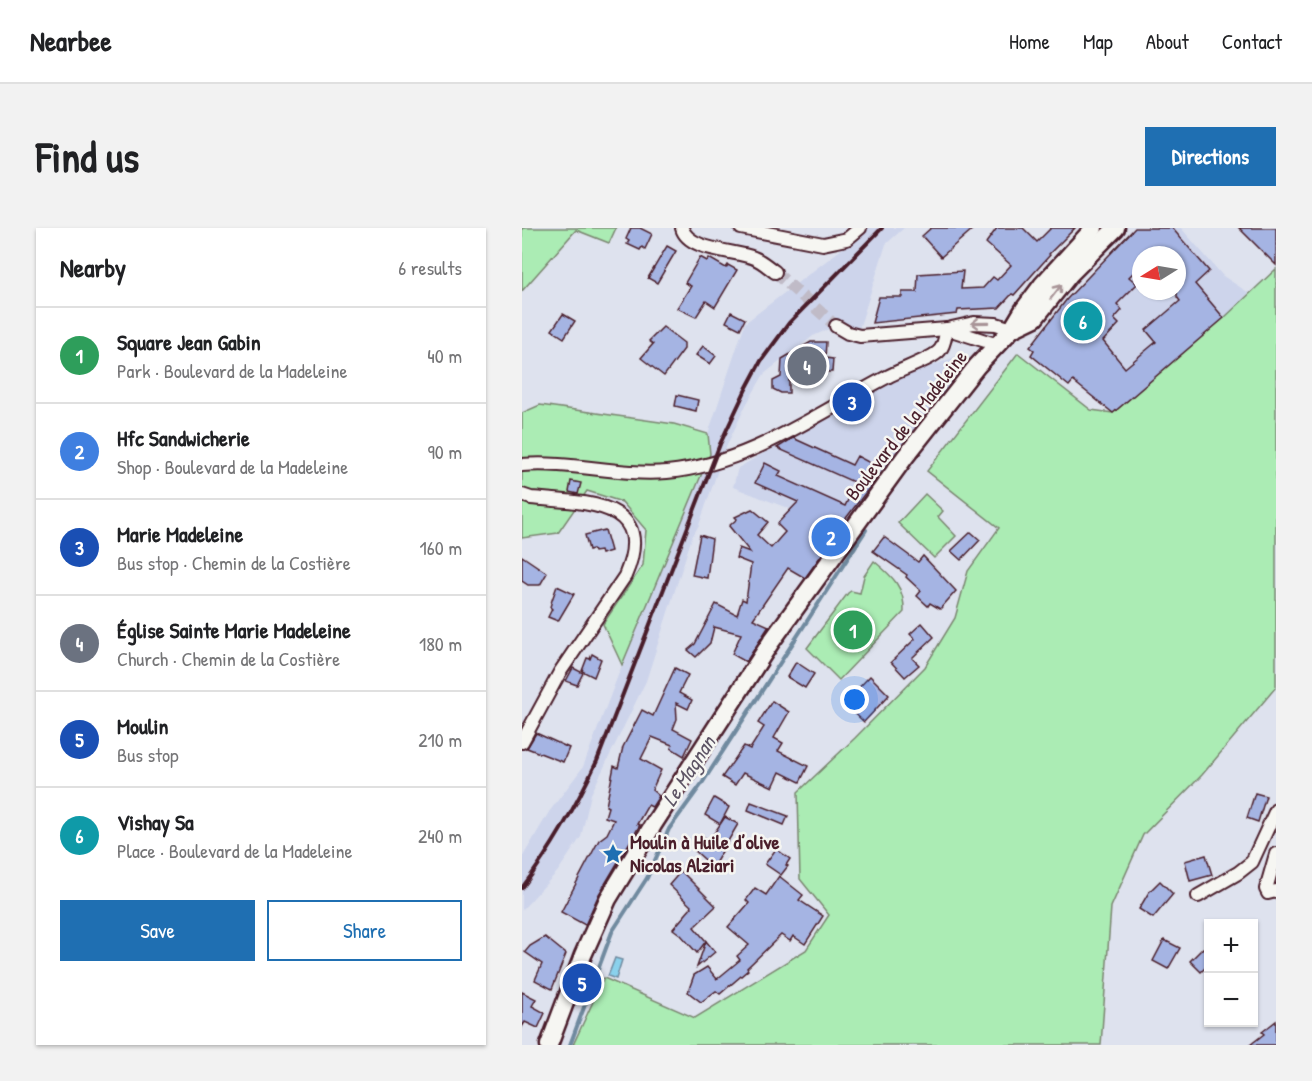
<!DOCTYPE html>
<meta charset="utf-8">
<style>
:root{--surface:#fff;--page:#f2f2f2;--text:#202124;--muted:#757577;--line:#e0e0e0;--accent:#1f6fb2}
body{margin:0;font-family:"Patrick Hand",sans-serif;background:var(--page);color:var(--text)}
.controls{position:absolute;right:18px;bottom:18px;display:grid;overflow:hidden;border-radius:0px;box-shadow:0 2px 4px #0004}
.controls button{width:54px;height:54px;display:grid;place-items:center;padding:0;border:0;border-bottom:2px solid var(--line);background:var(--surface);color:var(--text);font:30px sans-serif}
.compass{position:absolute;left:610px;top:18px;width:54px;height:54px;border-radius:50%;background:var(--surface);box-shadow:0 2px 4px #0004;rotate:259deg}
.you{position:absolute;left:333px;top:472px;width:21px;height:21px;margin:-15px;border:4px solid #fff;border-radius:50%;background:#1a73e8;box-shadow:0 0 0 9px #1a73e833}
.badge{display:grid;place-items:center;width:39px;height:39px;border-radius:50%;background:var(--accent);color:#fff;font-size:20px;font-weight:700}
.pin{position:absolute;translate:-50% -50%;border:3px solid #fff;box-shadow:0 2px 6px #0006}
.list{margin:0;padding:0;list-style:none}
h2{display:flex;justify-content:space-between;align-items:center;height:78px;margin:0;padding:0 24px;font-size:26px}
h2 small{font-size:20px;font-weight:400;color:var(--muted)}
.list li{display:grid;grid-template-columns:39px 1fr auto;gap:18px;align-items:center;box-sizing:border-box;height:96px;padding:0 24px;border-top:2px solid var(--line)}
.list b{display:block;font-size:22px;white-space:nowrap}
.list p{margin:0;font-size:20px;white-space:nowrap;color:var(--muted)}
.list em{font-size:20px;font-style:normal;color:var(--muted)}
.actions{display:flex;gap:12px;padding:18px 24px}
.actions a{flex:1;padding:14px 0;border:2px solid var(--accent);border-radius:0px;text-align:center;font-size:21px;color:var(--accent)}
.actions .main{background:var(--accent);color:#fff}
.map{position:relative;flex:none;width:754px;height:817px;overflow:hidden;border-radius:0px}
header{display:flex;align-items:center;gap:36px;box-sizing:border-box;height:84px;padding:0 30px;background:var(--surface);border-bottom:2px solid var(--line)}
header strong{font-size:28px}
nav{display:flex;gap:33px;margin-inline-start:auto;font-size:21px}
.intro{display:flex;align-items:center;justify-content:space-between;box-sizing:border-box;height:144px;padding:0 36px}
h1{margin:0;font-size:42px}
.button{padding:15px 27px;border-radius:0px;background:var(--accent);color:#fff;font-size:21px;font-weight:700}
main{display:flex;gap:36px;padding:0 36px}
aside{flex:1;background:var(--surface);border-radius:0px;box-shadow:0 2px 4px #0004}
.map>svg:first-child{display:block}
.built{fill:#cdd4eb;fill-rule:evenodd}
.green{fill:#abecb4;stroke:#7a8670;stroke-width:1.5}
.water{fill:#8ad1ec;stroke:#708a9f;stroke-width:1.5}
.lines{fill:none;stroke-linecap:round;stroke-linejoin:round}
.stream{stroke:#708a9f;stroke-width:4}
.building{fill:#a5b4e3;stroke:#4a1f2b;stroke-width:1.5;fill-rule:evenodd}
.street-tunnel{stroke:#c0bbc7;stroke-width:12;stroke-dasharray:12 6;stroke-linecap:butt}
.street-casing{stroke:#4a1f2b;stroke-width:16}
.secondary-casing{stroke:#4a1f2b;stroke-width:21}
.street{stroke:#f6f6f2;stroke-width:12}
.secondary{stroke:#f6f6f2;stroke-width:16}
.rail{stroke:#4a1f2b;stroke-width:4}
.oneway{stroke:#a99598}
.labels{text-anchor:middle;stroke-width:5;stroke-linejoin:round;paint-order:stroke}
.street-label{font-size:20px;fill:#4a1f2b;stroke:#f6f6f2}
.poi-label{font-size:20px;font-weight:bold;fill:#4a1f2b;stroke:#f6f6f2;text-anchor:start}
.water-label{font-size:21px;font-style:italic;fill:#5d5465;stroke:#f6f6f2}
</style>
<header>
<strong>Nearbee</strong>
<nav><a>Home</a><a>Map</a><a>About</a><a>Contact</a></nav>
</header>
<div class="intro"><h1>Find us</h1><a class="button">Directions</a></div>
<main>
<aside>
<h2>Nearby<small>6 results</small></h2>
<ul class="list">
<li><span class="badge" style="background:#2e9e5b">1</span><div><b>Square Jean Gabin</b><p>Park · Boulevard de la Madeleine</p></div><em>40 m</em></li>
<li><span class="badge" style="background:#3f7fe0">2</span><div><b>Hfc Sandwicherie</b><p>Shop · Boulevard de la Madeleine</p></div><em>90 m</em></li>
<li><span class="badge" style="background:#1a4fb4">3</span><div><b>Marie Madeleine</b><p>Bus stop · Chemin de la Costière</p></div><em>160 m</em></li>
<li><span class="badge" style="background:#6b7280">4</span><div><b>Église Sainte Marie Madeleine</b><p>Church · Chemin de la Costière</p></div><em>180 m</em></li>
<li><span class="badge" style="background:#1a4fb4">5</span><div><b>Moulin</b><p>Bus stop</p></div><em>210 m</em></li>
<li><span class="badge" style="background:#0f9aa8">6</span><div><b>Vishay Sa</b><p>Place · Boulevard de la Madeleine</p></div><em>240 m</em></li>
</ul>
<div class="actions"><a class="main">Save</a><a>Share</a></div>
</aside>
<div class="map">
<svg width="754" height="817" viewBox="0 0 754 817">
<rect width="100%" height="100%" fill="#dee2ee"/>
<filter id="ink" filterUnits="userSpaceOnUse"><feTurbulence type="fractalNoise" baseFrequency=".0167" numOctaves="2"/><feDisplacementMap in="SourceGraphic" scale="12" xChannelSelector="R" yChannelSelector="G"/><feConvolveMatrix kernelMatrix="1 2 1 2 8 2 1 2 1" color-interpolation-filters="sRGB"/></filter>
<g filter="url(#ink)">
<g class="built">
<polygon points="340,0 382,0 364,16 337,101 318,96 291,108 242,146 224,177 204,219 177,297 170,309 124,453 69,566 59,609 36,643 0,682 0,630 27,584 61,539 100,437 188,226 186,206 223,95 325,17"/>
<path d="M614,0H659L701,48L727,65L702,90L591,185L508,119L545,71ZM619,27H655V63H619Z"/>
<polygon points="438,127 444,136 386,218 320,301 211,259 216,240 285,200 382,149"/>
</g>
<g class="green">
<polygon points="0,0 94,0 87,15 54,2 0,63"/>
<polygon points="754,41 754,459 680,547 621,607 589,679 579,817 51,817 82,750 173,790 284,722 307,687 278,651 276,564 333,510 403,439 433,390 446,343 477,300 405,243 496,125 569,182 591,185 702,90"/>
<polygon points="18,177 152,196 186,206 188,226 100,437 81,396 121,337 124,302 100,274 65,263 36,305 0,310 0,185"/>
<polygon points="403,266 421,283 416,289 434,308 412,330 376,295"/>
<path d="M352,333C370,348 383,359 382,384L317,452L285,420L326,365L329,363L338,365L342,348Z"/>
</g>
<polygon class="water" points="93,730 100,732 94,751 86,748"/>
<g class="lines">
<polyline class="stream" points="48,817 90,704 125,650 147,601 179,557 344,302"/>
</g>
<g class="building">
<polygon points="109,0 118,0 130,6 123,21 120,19 118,22 105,16 107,13 104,11"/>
<polygon points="409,0 452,0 419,29 400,8"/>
<polygon points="475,0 501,0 515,14 529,0 553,0 527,26 528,27 492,67 490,66 477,80 436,82 435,86 350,95 357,69 380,69 380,64 395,64 396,46 441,43 439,61 461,60 471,49 475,52 489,37 464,15"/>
<path d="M613,0H650L687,43L673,56L702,90L591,185L551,153L547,158L509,127L512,122L508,119L545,71ZM619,27H655V69L658,73L624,102L634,114L603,140L581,113L597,96L592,91L600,82L595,76L615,56L607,49L619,37Z"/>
<polygon points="717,0 754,0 754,37"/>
<polygon points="145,18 154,23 135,55 126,50"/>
<polygon points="178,29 185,33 187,30 204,40 206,37 215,42 193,79 184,73 174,89 155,80 169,58 163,55"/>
<polygon points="209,84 223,91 218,101 204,94"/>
<polygon points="41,86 53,93 42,110 30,102"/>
<polygon points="141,99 162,115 162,121 142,148 119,130 131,116 127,113"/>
<polygon points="289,114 304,114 303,130 311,131 310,144 302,144 302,146 293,148 267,150 267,165 259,165 251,161 251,153 259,149 260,131"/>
<polygon points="181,118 194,128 188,136 174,127"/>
<polygon points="155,167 176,172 174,183 153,178"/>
<polygon points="271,210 330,237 335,228 352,237 347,245 354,251 318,298 315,296 303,301 314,307 283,350 266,340 231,391 247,398 224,434 210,426 219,406 192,399 188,415 174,429 166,422 173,416 194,376 215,387 220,371 224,373 229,336 214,330 217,320 228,324 207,298 215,291 213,289 230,281 246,294 235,307 249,320 263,304 255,296 276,274 233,255 243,235 259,243 256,248 323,278 334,255 255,220"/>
<polygon points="49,253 59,255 56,266 47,264"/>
<polygon points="83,302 89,323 79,326 78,323 72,324 71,321 67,322 63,307"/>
<polygon points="449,304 458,312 439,332 429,323"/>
<polygon points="178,307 190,311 185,350 170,347"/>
<polygon points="362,309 396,334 401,328 434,363 418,381 408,375 406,378 395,368 399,363 384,349 385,347 351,323"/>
<polygon points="0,328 25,345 18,357 6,357 0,353"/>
<polygon points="35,358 52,366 36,393 26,389 30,381 28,379 30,372"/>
<polygon points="400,395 412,409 390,430 397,437 383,449 369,434 393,411 388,406"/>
<polygon points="70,426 79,431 72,449 60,443 65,430 68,431"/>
<polygon points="274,434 292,446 283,460 265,449"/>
<polygon points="51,440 61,445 55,457 44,453"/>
<polygon points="153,440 166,447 157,465 170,472 166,481 154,475 155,491 151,501 170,511 162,528 149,520 150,517 130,509 119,531 139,542 130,562 137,568 130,579 126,577 115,596 118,597 77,666 63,697 39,684 77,612 85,606 92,592 83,589 86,579 84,578 92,538 96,540 101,519 120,482 131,488"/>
<polygon points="348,448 367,467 342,494 322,475"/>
<polygon points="250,473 267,484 252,510 261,515 256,523 286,538 278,554 258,544 251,559 221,545 213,557 200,549 222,518 228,521 242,499 236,495"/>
<polygon points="14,505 47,520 41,534 5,520"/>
<polygon points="733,565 744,568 736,594 725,590"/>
<polygon points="192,570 207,579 198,596 183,587"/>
<polygon points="229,574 266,588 262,597 226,582"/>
<polygon points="203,589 216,596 191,639 171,621 182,609 187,613"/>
<polygon points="254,621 268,631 264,637 266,638 259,647 243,636"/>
<polygon points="684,627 690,647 668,653 663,633"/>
<polygon points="159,643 194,678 172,699 184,713 175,725 159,707 151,701 170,679 147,657"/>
<polygon points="257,648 281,667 277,672 301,688 283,716 271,708 268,713 259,707 225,740 226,742 198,766 194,763 179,774 166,764 172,747 185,739 195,751 218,732 215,728 227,717 206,699 227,675 224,672 233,660 244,667"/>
<polygon points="638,653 651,666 631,690 617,681 627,664"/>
<polygon points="23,709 44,726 30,761 13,752 20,736 3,724 8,718"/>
<polygon points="642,712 658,720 646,741 631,733"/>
<polygon points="184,713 193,724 175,739"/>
<polygon points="681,720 687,725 687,736 679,744 668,733"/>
<polygon points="0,764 14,771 10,778 23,785 16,800 3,794 0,799"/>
<polygon points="754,793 754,817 728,817 742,806 740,804"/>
</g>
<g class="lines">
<polyline class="street-tunnel" points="253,44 314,98"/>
<defs>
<g id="street">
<path d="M160,0C166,23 213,22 232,30C240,33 246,39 253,44"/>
<polyline points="219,0 301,16 325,11 338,0"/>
<polyline points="314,98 326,105 338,108 425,101 452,95 474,96 490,101"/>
<polyline points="426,101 476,117"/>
<path d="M0,237C50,233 96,248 145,244C228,236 294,186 365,149C377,142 411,131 418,122C423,116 423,107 425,101"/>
<path d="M0,267L9,270C61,275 136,271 103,348L38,444L0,514"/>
<polyline points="754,626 744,661 746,665 754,663"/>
<polyline points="676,668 716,645 730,634 754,582"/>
</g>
<g id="secondary">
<polyline points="490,101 513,90 548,46 594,0"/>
<polyline points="27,817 61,727 86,671 131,597 249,414 383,229 455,138 490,101 502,81 520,57 572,0"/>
</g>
</defs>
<use href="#street" class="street-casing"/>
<use href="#secondary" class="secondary-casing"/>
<use href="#street" class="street"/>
<use href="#secondary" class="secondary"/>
<path class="rail" d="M0,660C30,620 54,578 75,533L198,216L224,161L239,133L267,95L360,0"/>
</g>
<defs><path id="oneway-shaft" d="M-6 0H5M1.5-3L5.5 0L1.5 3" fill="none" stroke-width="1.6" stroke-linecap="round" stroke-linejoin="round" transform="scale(1.5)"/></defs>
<g class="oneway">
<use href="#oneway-shaft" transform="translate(534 64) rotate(-52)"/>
<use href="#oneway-shaft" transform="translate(458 95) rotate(179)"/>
</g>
</g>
<defs>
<symbol id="sight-bare" viewBox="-9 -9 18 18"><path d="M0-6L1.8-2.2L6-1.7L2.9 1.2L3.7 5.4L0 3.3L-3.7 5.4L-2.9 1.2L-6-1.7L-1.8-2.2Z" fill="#1f6fb2" stroke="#f6f6f2" stroke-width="2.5" paint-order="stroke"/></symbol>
</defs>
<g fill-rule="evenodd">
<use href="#sight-bare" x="76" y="611" width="30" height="30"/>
</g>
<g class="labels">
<g class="street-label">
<text transform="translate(384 197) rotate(-52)" y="7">Boulevard de la Madeleine</text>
</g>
<g class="poi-label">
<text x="108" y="621">Moulin à Huile d’olive<tspan x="108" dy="23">Nicolas Alziari</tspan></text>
</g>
<g class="water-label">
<text transform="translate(167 543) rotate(-57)" y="7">Le Magnan</text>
</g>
</g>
</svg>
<div class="controls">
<button>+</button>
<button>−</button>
</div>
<svg class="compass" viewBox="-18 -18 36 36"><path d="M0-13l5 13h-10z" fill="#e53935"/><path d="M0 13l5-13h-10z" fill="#757577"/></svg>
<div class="you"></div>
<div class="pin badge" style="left:331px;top:402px;background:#2e9e5b">1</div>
<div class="pin badge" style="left:309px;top:309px;background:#3f7fe0">2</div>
<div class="pin badge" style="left:330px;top:174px;background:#1a4fb4">3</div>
<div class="pin badge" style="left:285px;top:138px;background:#6b7280">4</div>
<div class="pin badge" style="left:60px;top:755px;background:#1a4fb4">5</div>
<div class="pin badge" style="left:561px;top:93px;background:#0f9aa8">6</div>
</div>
</main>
